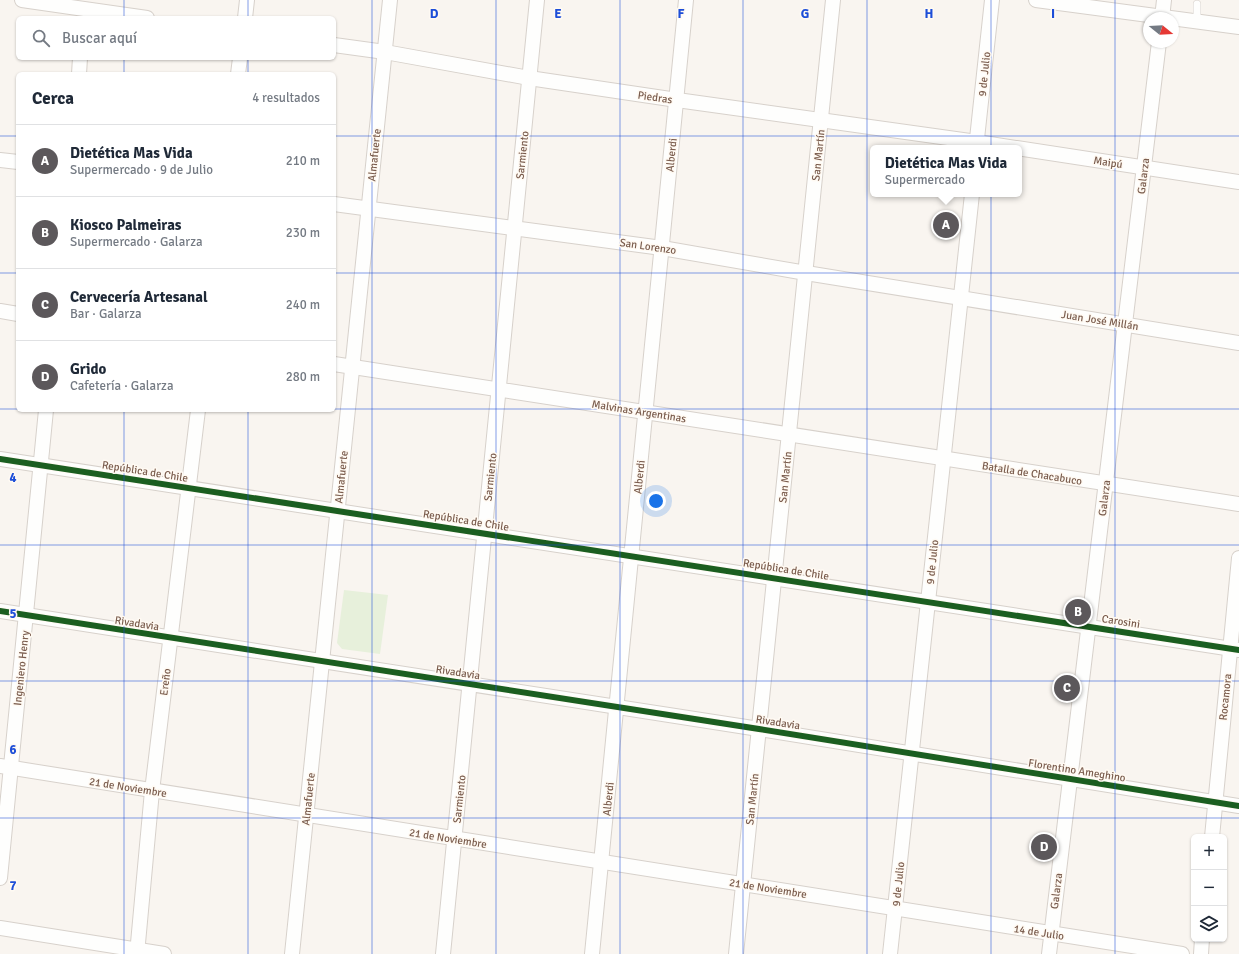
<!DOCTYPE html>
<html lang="es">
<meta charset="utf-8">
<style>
:root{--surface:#fff;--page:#f2f2f3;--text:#1f2937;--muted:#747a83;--line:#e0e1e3;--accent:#5c585b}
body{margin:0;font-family:Signika,sans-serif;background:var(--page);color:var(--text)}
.controls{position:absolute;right:12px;bottom:12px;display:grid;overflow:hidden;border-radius:6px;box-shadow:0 1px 3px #0004}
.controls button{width:36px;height:36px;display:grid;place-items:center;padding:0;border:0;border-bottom:1px solid var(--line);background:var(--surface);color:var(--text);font:20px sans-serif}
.compass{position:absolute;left:1143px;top:12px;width:36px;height:36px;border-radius:50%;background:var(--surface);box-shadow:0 1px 3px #0004;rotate:108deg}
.you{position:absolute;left:656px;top:501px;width:14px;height:14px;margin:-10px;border:3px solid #fff;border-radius:50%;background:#1a73e8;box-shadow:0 0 0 6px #1a73e833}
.badge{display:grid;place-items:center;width:26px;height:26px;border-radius:50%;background:var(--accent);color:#fff;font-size:13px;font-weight:700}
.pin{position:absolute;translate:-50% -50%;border:2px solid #fff;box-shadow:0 1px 4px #0006}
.popup{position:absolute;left:870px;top:145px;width:152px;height:52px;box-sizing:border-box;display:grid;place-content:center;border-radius:6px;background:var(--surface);filter:drop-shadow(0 1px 3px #0005);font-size:13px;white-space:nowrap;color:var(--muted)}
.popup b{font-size:15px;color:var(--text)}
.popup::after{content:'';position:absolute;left:50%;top:100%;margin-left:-8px;border:8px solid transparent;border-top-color:var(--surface)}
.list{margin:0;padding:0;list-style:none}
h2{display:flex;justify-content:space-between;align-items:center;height:52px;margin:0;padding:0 16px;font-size:17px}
h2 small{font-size:13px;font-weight:400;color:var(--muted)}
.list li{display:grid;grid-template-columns:26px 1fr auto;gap:12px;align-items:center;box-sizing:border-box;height:72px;padding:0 16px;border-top:1px solid var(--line)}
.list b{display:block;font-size:15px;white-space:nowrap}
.list p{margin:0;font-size:13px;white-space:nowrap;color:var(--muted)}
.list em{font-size:13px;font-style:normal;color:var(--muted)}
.icon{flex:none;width:22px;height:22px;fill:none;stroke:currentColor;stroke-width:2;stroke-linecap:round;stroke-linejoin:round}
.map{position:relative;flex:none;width:1239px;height:954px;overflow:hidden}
.search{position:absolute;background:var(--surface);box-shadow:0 1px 3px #0004;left:16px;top:16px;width:320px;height:44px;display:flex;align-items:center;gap:10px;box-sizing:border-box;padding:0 14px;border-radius:6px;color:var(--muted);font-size:15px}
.panel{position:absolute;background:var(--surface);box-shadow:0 1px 3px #0004;left:16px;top:72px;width:320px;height:340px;border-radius:6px}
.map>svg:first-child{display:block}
.green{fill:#e7f0db}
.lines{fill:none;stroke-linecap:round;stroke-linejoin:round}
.service-casing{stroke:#d7d1cb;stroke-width:8}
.minor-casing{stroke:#d7d1cb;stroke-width:16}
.service{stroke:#fefefd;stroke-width:7}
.minor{stroke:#fefefd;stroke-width:14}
.cycleway-casing{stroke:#fffaf3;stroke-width:8}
.cycleway{stroke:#1b5e20;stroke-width:6}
.grid{fill:none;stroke:#1d4ed8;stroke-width:1;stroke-opacity:0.55}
.labels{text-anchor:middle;stroke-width:3;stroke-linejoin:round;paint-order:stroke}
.street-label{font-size:11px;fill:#7a5c4d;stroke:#fffaf3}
.grid-label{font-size:13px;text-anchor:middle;font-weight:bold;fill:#1d4ed8;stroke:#fffaf3;stroke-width:3;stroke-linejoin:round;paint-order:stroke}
</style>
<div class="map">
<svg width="1239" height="954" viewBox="0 0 1239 954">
<rect width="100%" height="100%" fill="#f9f5f0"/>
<polygon class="green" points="344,590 388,595 380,654 342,649 337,643"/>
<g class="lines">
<defs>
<polyline id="service" points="1197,4 1197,21"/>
<g id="minor">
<polyline points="22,0 147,18"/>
<polyline points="1036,0 1239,27"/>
<polyline points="245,18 247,0"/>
<polyline points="1162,18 1164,0"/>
<polyline points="334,45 385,52 529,78 677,100 977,142 1239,182"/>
<polyline points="79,74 80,58"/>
<polyline points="238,74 240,58"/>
<polyline points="976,148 992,0"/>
<polyline points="0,160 18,162"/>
<polyline points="334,204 662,248 806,273 1239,343"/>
<polyline points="0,311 18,314"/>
<polyline points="334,364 1239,504"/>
<polyline points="0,459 1239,650"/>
<polyline points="0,611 759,729 1239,806"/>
<polyline points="0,766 1182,954"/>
<polyline points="1212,837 1239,558"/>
<polyline points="0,878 46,410"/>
<polyline points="0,928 164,954"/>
<polyline points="137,954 152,791 198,410"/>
<polyline points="292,954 390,0"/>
<polyline points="443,954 537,0"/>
<polyline points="592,954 686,0"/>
<polyline points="736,954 833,0"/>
<polyline points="890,954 972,194"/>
<polyline points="1049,954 1159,42"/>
<polyline points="1201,954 1202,939"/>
</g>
</defs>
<use href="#service" class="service-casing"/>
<use href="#minor" class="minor-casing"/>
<use href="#service" class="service"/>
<use href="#minor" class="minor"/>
<defs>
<g id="cycleway">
<polyline points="0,459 1239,650"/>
<polyline points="0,611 759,729 1239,806"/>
</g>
</defs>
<use href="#cycleway" class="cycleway-casing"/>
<use href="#cycleway" class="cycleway"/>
</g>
<path class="grid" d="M124,0V18M248,0V18M372,0V954M496,0V954M620,0V954M743,0V954M867,0V954M991,0V954M1115,0V954M124,58V74M248,58V74M0,136H18M334,136H1239M0,273H18M334,273H1239M0,409H18M334,409H1239M124,410V954M248,410V954M0,545H1239M0,681H1239M0,818H1239"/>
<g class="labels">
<g class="street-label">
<text transform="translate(984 74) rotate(-84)" y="4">9 de Julio</text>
<text transform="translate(655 97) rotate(8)" y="4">Piedras</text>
<text transform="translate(374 155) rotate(-84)" y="4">Almafuerte</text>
<text transform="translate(522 155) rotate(-84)" y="4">Sarmiento</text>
<text transform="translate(671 155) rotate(-84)" y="4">Alberdi</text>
<text transform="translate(818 155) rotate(-84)" y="4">San Martín</text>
<text transform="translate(1108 162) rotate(9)" y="4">Maipú</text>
<text transform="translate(1143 176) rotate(-83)" y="4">Galarza</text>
<text transform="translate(648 246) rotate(8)" y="4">San Lorenzo</text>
<text transform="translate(1100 320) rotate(9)" y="4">Juan José Millán</text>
<text transform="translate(639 411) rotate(9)" y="4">Malvinas Argentinas</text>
<text transform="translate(145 471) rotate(9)" y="4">República de Chile</text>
<text transform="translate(1032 473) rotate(9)" y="4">Batalla de Chacabuco</text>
<text transform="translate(341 477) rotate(-84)" y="4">Almafuerte</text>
<text transform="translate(490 477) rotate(-84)" y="4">Sarmiento</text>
<text transform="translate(639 477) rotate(-84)" y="4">Alberdi</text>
<text transform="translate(785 477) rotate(-84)" y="4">San Martín</text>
<text transform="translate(1104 498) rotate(-83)" y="4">Galarza</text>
<text transform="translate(466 520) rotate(9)" y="4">República de Chile</text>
<text transform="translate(932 562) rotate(-84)" y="4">9 de Julio</text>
<text transform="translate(786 569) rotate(9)" y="4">República de Chile</text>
<text transform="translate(1121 621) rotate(9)" y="4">Carosini</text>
<text transform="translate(137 623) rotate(9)" y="4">Rivadavia</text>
<text transform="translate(21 668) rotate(-84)" y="4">Ingeniero Henry</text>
<text transform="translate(458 672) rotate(9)" y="4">Rivadavia</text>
<text transform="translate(165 682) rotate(-83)" y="4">Ereño</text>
<text transform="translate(1225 697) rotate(-84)" y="4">Rocamora</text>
<text transform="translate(778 722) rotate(9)" y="4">Rivadavia</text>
<text transform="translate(1077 770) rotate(9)" y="4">Florentino Ameghino</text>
<text transform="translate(128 787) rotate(9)" y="4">21 de Noviembre</text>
<text transform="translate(308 799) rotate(-84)" y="4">Almafuerte</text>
<text transform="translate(459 799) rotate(-84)" y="4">Sarmiento</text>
<text transform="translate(608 799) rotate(-84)" y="4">Alberdi</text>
<text transform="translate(752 799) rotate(-84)" y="4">San Martín</text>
<text transform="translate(448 838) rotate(9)" y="4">21 de Noviembre</text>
<text transform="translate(898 884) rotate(-84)" y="4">9 de Julio</text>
<text transform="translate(768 888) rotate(9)" y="4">21 de Noviembre</text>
<text transform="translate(1056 891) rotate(-83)" y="4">Galarza</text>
<text transform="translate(1039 932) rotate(9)" y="4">14 de Julio</text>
</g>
</g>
<g class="grid-label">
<text x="434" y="18">D</text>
<text x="558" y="18">E</text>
<text x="681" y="18">F</text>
<text x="805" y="18">G</text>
<text x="929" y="18">H</text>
<text x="1053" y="18">I</text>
<text x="13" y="482">4</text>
<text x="13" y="618">5</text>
<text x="13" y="754">6</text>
<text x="13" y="890">7</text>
</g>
</svg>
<div class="controls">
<button>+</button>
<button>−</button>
<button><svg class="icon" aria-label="layers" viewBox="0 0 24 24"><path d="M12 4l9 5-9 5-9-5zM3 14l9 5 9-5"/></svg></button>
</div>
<svg class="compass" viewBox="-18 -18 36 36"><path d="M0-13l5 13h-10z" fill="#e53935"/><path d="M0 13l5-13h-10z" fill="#747a83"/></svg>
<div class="you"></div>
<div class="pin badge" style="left:946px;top:225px">A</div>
<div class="popup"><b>Dietética Mas Vida</b>Supermercado</div>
<div class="pin badge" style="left:1078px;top:612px">B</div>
<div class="pin badge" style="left:1067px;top:688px">C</div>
<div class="pin badge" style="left:1044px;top:847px">D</div>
<div class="search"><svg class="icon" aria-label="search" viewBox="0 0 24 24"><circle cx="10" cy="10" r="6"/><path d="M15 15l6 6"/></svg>Buscar aquí</div>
<section class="panel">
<h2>Cerca<small>4 resultados</small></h2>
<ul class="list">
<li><span class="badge">A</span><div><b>Dietética Mas Vida</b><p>Supermercado · 9 de Julio</p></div><em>210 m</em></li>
<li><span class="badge">B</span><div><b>Kiosco Palmeiras</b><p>Supermercado · Galarza</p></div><em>230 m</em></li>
<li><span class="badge">C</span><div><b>Cervecería Artesanal</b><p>Bar · Galarza</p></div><em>240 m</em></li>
<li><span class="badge">D</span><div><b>Grido</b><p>Cafetería · Galarza</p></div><em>280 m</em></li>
</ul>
</section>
</div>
